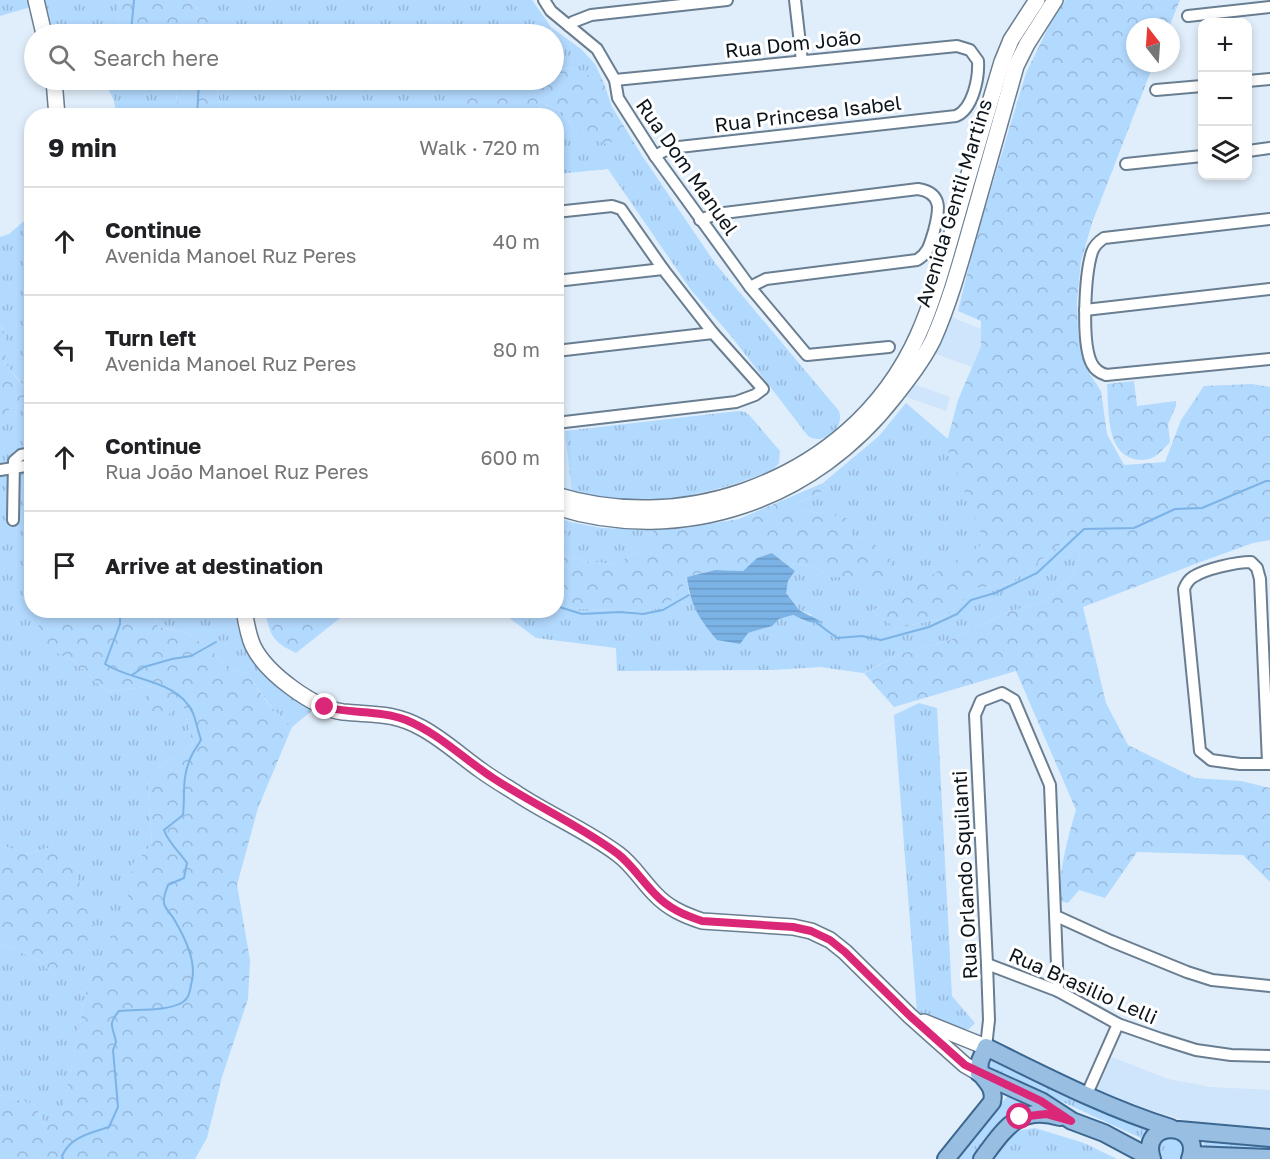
<!DOCTYPE html>
<meta charset="utf-8">
<style>
:root{--surface:#fff;--page:#f2f2f2;--text:#202124;--muted:#757577;--line:#e0e0e0}
body{margin:0;font-family:"Golos Text",sans-serif;background:var(--page);color:var(--text)}
.controls{position:absolute;right:18px;top:18px;display:grid;overflow:hidden;border-radius:12px;box-shadow:0 3px 9px #0003}
.controls button{width:54px;height:54px;display:grid;place-items:center;padding:0;border:0;border-bottom:2px solid var(--line);background:var(--surface);color:var(--text);font:30px sans-serif}
.compass{position:absolute;left:1126px;top:18px;width:54px;height:54px;border-radius:50%;background:var(--surface);box-shadow:0 3px 9px #0003;rotate:343deg}
.stop{position:absolute;width:18px;height:18px;margin:-14px;border:4px solid #db2777;border-radius:50%;background:#fff}
.stop.end{background:#db2777;border-color:#fff;box-shadow:0 2px 6px #0008}
.list{margin:0;padding:0;list-style:none}
h2{display:flex;justify-content:space-between;align-items:center;height:78px;margin:0;padding:0 24px;font-size:26px}
h2 small{font-size:20px;font-weight:400;color:var(--muted)}
.list li{display:grid;grid-template-columns:39px 1fr auto;gap:18px;align-items:center;box-sizing:border-box;height:108px;padding:0 24px;border-top:2px solid var(--line)}
.list b{display:block;font-size:22px;white-space:nowrap}
.list p{margin:0;font-size:20px;white-space:nowrap;color:var(--muted)}
.list em{font-size:20px;font-style:normal;color:var(--muted)}
.icon{flex:none;width:33px;height:33px;fill:none;stroke:currentColor;stroke-width:2;stroke-linecap:round;stroke-linejoin:round}
.map{position:relative;flex:none;width:1270px;height:1159px;overflow:hidden}
.search{position:absolute;background:var(--surface);box-shadow:0 3px 9px #0003;left:24px;top:24px;width:540px;height:66px;display:flex;align-items:center;gap:15px;box-sizing:border-box;padding:0 21px;border-radius:33px;color:var(--muted);font-size:22px}
.panel{position:absolute;background:var(--surface);box-shadow:0 3px 9px #0003;left:24px;top:108px;width:540px;height:510px;border-radius:24px}
.map>svg:first-child{display:block}
.built{fill:#cfe5fb}
.grass{fill:url(#grass-tufts)}
.forest{fill:url(#forest-crowns)}
.water{fill:url(#water-rules)}
.lines{fill:none;stroke-linecap:round;stroke-linejoin:round}
.stream{stroke:#7cb3e6;stroke-width:2}
.street-casing{stroke:#6a7e91;stroke-width:14}
.secondary-casing{stroke:#6a7e91;stroke-width:18}
.primary-casing{stroke:#3b6790;stroke-width:20}
.street{stroke:#fff;stroke-width:10}
.secondary{stroke:#fff;stroke-width:15}
.primary{stroke:#98bee2;stroke-width:16}
.route{stroke:#db2777;stroke-width:8}
.labels{text-anchor:middle;stroke-width:6;stroke-linejoin:round;paint-order:stroke}
.street-label{font-size:20px;fill:#0d151c;stroke:#fff}
</style>
<div class="map">
<svg width="1270" height="1159" viewBox="0 0 1270 1159">
<defs>
<pattern id="grass-tufts" width="24" height="20" patternUnits="userSpaceOnUse" patternTransform="scale(1.5)"><rect width="24" height="20" fill="#b2d9fe"/><path d="M3 7l-1-3M5 7V3M7 7l1-3M15 17l-1-3M17 17v-4M19 17l1-3" fill="none" stroke="#98b9d9"/></pattern>
<pattern id="forest-crowns" width="20" height="18" patternUnits="userSpaceOnUse" patternTransform="scale(1.5)"><rect width="20" height="18" fill="#b2d9fe"/><path d="M2 6a3 3 0 1 1 6 0M12 15a3 3 0 1 1 6 0" fill="none" stroke="#98b9d9"/></pattern>
<pattern id="water-rules" width="6" height="5" patternUnits="userSpaceOnUse" patternTransform="scale(1.5)"><rect width="6" height="5" fill="#7cb3e6"/><path d="M0 2.5h6" fill="none" stroke="#6a99c5"/></pattern>
</defs>
<rect width="100%" height="100%" fill="#e0eefb"/>
<g class="built">
<polygon points="947,315 981,329 981,346 972,367 933,353"/>
<polygon points="914,384 950,397 946,411 906,397"/>
<polygon points="565,431 572,494 557,488 557,432"/>
<polygon points="1112,1057 1168,1079 1211,1087 1270,1090 1270,1128 1187,1121 1115,1100 1096,1092"/>
</g>
<g class="grass">
<polygon points="0,0 32,0 34,6 0,16"/>
<polygon points="45,0 120,0 117,15 124,34 54,34"/>
<polygon points="188,0 532,0 551,27 581,49 595,64 604,83 576,69 554,68 554,34 371,34 339,33 339,34 210,34 212,22"/>
<polygon points="103,80 175,80 177,103 171,115 117,115 113,98"/>
<polygon points="215,80 467,80 467,115 232,115 221,108"/>
<path d="M544,104L562,112L573,126L620,138L643,157L715,263L839,411C845,429 823,446 808,436L731,336L691,290L608,169L557,174L556,116H541Z"/>
<polygon points="31,215 31,448 14,451 7,462 0,464 0,423 6,420 6,411 25,403 23,385 4,362 3,329 0,326 0,237 9,234"/>
<path d="M906,403L948,439L947,446L986,543L872,611L897,628L944,618L977,588L1009,584L1073,535L1080,556L1071,579L1043,602L1008,612L950,640L900,654L863,673L820,667L773,670L617,671L616,648L536,638L500,611L556,610L557,600C560,602 565,606 569,607C580,610 650,612 660,608C673,603 682,589 687,577L689,595L748,633L772,626L778,619L793,615L805,621L812,615L799,610L785,593L788,581L795,571L784,562L816,567L828,577H847L876,587L871,542L851,535L846,518L797,509L796,504L829,488L823,483L879,436Z"/>
<path d="M738,411L745,412L751,417L780,451L779,463L773,470C743,482 712,492 679,497C644,503 607,498 572,494L565,431Z"/>
<polygon points="31,470 32,610 41,611 37,644 73,660 107,692 154,686 181,697 193,745 147,775 152,845 133,864 127,908 87,988 61,1120 45,1125 34,1104 0,1095 0,944 35,958 55,975 51,847 27,854 0,845 0,475"/>
<polygon points="570,522 602,528 654,530 641,551 614,564 585,561 558,555"/>
<path d="M154,611H235C240,662 272,685 313,710L292,727L271,707L247,673L227,669L218,656L188,633L158,627Z"/>
<polygon points="919,703 937,708 952,996 975,1023 969,1029 959,1029 917,1013 894,715"/>
<polygon points="988,1057 1151,1128 1143,1139 1002,1074 984,1069"/>
<polygon points="1010,1093 1046,1108 1023,1108 1006,1119 974,1159 955,1159"/>
<polygon points="1035,1128 1084,1143 1117,1159 993,1159 1016,1131"/>
<polygon points="1167,1134 1186,1141 1184,1159 1158,1159 1156,1145"/>
<polygon points="1205,1137 1270,1143 1270,1154 1202,1152"/>
</g>
<g class="forest">
<polygon points="120,0 188,0 212,22 210,34 124,34 117,15"/>
<path d="M1065,0H1180L1169,27H1135V63H1154L1092,223L1081,261L1077,300L1078,334L1088,371L1101,391L1107,434L1124,465L1165,462L1181,420L1204,386L1252,384L1270,387V540L1253,543L1195,564L1083,607L1106,703L1128,745L1195,778L1241,781L1270,788V882L1243,855L1137,852L1105,898L1079,890L1068,903L1060,901C1059,869 1067,841 1076,810L1016,671L894,707L864,673L900,654L950,640L1008,612L1043,602L1071,579L1080,556L1073,535L1009,584L977,588L944,618L897,628L872,611L985,543L946,445L958,400L981,346V321L958,311L975,242L1026,73L1051,22Z"/>
<polygon points="554,68 576,69 604,83 612,107 643,157 620,139 604,144 573,126 562,112 545,104 541,115 467,115 467,81 465,80 554,80"/>
<polygon points="175,80 215,80 221,108 232,115 171,115 177,103"/>
<path d="M0,326C9,337 8,350 4,362L30,395L25,403L6,411V420L0,423Z"/>
<path d="M1134,381L1137,406L1176,401V406L1168,424L1170,442C1159,454 1152,463 1134,459C1105,452 1109,407 1107,384Z"/>
<path d="M823,483L829,488L796,504L797,509L847,518L851,535L871,542L889,555L891,567L877,588L847,577H828L816,567L784,562L772,553L757,558L743,571L715,570L687,577C682,589 673,603 660,608C650,612 580,610 569,607C565,606 560,602 557,600V517L570,522L558,555L585,561L614,564L641,551L654,530L686,528L739,519Z"/>
<polygon points="41,611 154,611 158,627 188,633 218,656 227,669 247,673 269,705 292,727 258,808 237,885 250,960 248,999 222,1077 207,1138 195,1159 0,1159 0,1095 34,1104 45,1125 61,1119 87,988 126,908 133,864 152,845 147,775 193,745 181,697 167,717 154,719 146,709 153,686 107,692 73,660 36,644"/>
<path d="M265,611V610L349,611L296,653C273,642 270,636 265,611Z"/>
<polygon points="0,845 27,854 51,847 73,861 94,930 79,962 55,975 35,958 0,944"/>
</g>
<path class="water" d="M772,553L795,571L788,581L786,593L799,610L822,622C811,625 802,619 793,615L779,619L772,626L748,633L740,644L717,640C699,619 690,604 687,577L715,570L743,571L757,558Z"/>
<g class="lines">
<g class="stream">
<polyline points="134,0 131,32 135,34"/>
<polyline points="154,34 176,29 188,34"/>
<polyline points="197,116 199,80"/>
<polyline points="556,606 582,614 620,612 643,614 663,610 689,595"/>
<polyline points="266,617 279,610"/>
<polyline points="817,623 837,638 862,636 881,640 929,627 957,614 971,600 995,593 1037,573 1084,529 1134,528 1175,509 1202,508 1266,481 1270,481"/>
<polyline points="132,675 144,667 172,659 191,656 216,642"/>
<path d="M63,1159L62,1156C70,1137 90,1133 109,1127L118,1107L113,1050L116,1042C113,1026 107,1025 119,1011C138,1009 167,1012 183,1002C189,998 190,991 191,985C198,963 185,938 174,919C171,914 165,909 164,903C163,897 166,891 168,885L184,878L187,863C179,851 169,844 164,830L183,815C185,798 182,778 189,762C191,754 197,747 201,740C198,731 196,721 193,713C177,679 133,682 105,664L120,624V610"/>
</g>
<defs>
<g id="street">
<polyline points="544,0 551,11 597,49 615,80 618,98 655,156 750,287 807,355 889,347"/>
<polyline points="795,0 802,61"/>
<polyline points="1188,16 1270,7"/>
<polyline points="569,26 573,22 591,15 727,0"/>
<path d="M615,80L957,46L970,50L978,61C979,78 973,109 956,116L679,147L664,151L655,156"/>
<polyline points="1248,81 1270,79"/>
<polyline points="1156,90 1202,86"/>
<polyline points="1248,151 1270,148"/>
<polyline points="1126,164 1202,156"/>
<polyline points="556,212 612,206 621,209 663,269 713,333 763,389 755,395 736,402 556,423"/>
<path d="M1270,219L1104,238C1098,242 1094,246 1092,252C1085,274 1081,344 1092,364C1095,370 1100,373 1106,375L1270,359"/>
<path d="M700,220L716,214L918,189C944,193 939,212 934,231C930,243 929,253 917,260L766,279L750,287"/>
<polyline points="556,281 663,269"/>
<polyline points="1085,310 1270,289"/>
<polyline points="556,351 713,333"/>
<polyline points="0,470 32,465"/>
<polyline points="13,520 14,461 21,455 32,453"/>
<path d="M1268,763L1260,579L1257,568L1251,562C1236,562 1205,569 1193,577C1188,580 1186,584 1184,589L1200,751L1211,760L1240,764H1270"/>
<polyline points="1056,916 1111,941 1187,972 1212,980 1270,986"/>
<polyline points="987,964 1058,991 1118,1024 1161,1039 1196,1050 1231,1055 1270,1056"/>
<polyline points="986,1047 989,1020 987,964 975,715 981,701 1002,693 1014,700 1050,785 1058,991"/>
<polyline points="1086,1096 1118,1024"/>
</g>
<g id="secondary">
<polyline points="36,0 44,34"/>
<polyline points="54,80 57,116"/>
<path d="M556,495C617,514 684,512 744,491C821,464 884,411 918,335C934,299 944,261 955,223C970,169 986,116 1002,62L1011,40L1037,0"/>
<path d="M556,507C683,547 815,500 895,396C909,378 923,360 933,340C951,299 962,257 974,215C988,165 1002,116 1016,66L1027,44L1055,0"/>
<path d="M244,610C246,622 248,635 253,646C266,673 313,708 343,712C374,715 393,712 422,728C444,740 462,757 482,771C493,779 505,786 516,793C549,815 586,830 618,854C633,865 642,881 655,894C668,908 684,915 702,921L793,927L811,931L830,940L845,952L910,1016L965,1065L979,1073"/>
<polyline points="924,1022 986,1047"/>
</g>
<g id="primary">
<path d="M979,1073L980,1061L986,1047C1047,1077 1107,1108 1171,1128"/>
<polyline points="979,1073 1041,1101 1072,1121 1104,1133 1151,1158"/>
<polyline points="1179,1130 1270,1138"/>
<polyline points="1192,1155 1270,1158"/>
<path d="M946,1159L992,1102C995,1089 988,1083 980,1073"/>
<path d="M982,1159C1004,1130 1018,1104 1060,1117"/>
<path d="M1152,1159C1138,1119 1204,1120 1190,1159"/>
</g>
</defs>
<use href="#street" class="street-casing"/>
<use href="#secondary" class="secondary-casing"/>
<use href="#primary" class="primary-casing"/>
<use href="#street" class="street"/>
<use href="#secondary" class="secondary"/>
<use href="#primary" class="primary"/>
</g>
<g class="lines">
<path class="route" d="M325,707C351,714 380,710 406,720C438,733 464,759 493,778C534,805 579,825 618,854C632,865 642,881 655,894C668,908 684,915 702,921L793,927L811,931L830,940L845,952L910,1016L965,1065L1041,1101L1071,1121L1046,1114L1020,1117"/>
</g>
<g class="labels">
<g class="street-label">
<text transform="translate(793 44) rotate(-6)" y="7">Rua Dom João</text>
<text transform="translate(808 114) rotate(-7)" y="7">Rua Princesa Isabel</text>
<text transform="translate(687 167) rotate(55)" y="7">Rua Dom Manuel</text>
<text transform="translate(954 203) rotate(-73)" y="7">Avenida Gentil Martins</text>
<text transform="translate(965 875) rotate(-93)" y="7">Rua Orlando Squilanti</text>
<text transform="translate(1083 986) rotate(24)" y="7">Rua Brasilio Lelli</text>
</g>
</g>
</svg>
<div class="controls">
<button>+</button>
<button>−</button>
<button><svg class="icon" aria-label="layers" viewBox="0 0 24 24"><path d="M12 4l9 5-9 5-9-5zM3 14l9 5 9-5"/></svg></button>
</div>
<svg class="compass" viewBox="-18 -18 36 36"><path d="M0-13l5 13h-10z" fill="#e53935"/><path d="M0 13l5-13h-10z" fill="#757577"/></svg>
<div class="stop" style="left:1020px;top:1117px"></div>
<div class="stop end" style="left:325px;top:707px"></div>
<div class="search"><svg class="icon" aria-label="search" viewBox="0 0 24 24"><circle cx="10" cy="10" r="6"/><path d="M15 15l6 6"/></svg>Search here</div>
<section class="panel">
<h2>9 min<small>Walk · 720 m</small></h2>
<ul class="list">
<li><svg class="icon" aria-label="ahead" viewBox="0 0 24 24"><path d="M12 20V5M6 11l6-6 6 6"/></svg><div><b>Continue</b><p>Avenida Manoel Ruz Peres</p></div><em>40 m</em></li>
<li><svg class="icon" aria-label="left" viewBox="0 0 24 24"><path d="M17 20v-9H6M10 6l-5 5 5 5"/></svg><div><b>Turn left</b><p>Avenida Manoel Ruz Peres</p></div><em>80 m</em></li>
<li><svg class="icon" aria-label="ahead" viewBox="0 0 24 24"><path d="M12 20V5M6 11l6-6 6 6"/></svg><div><b>Continue</b><p>Rua João Manoel Ruz Peres</p></div><em>600 m</em></li>
<li><svg class="icon" aria-label="arrive" viewBox="0 0 24 24"><path d="M6 21V4h12l-3 4 3 4H6"/></svg><div><b>Arrive at destination</b></div></li>
</ul>
</section>
</div>
